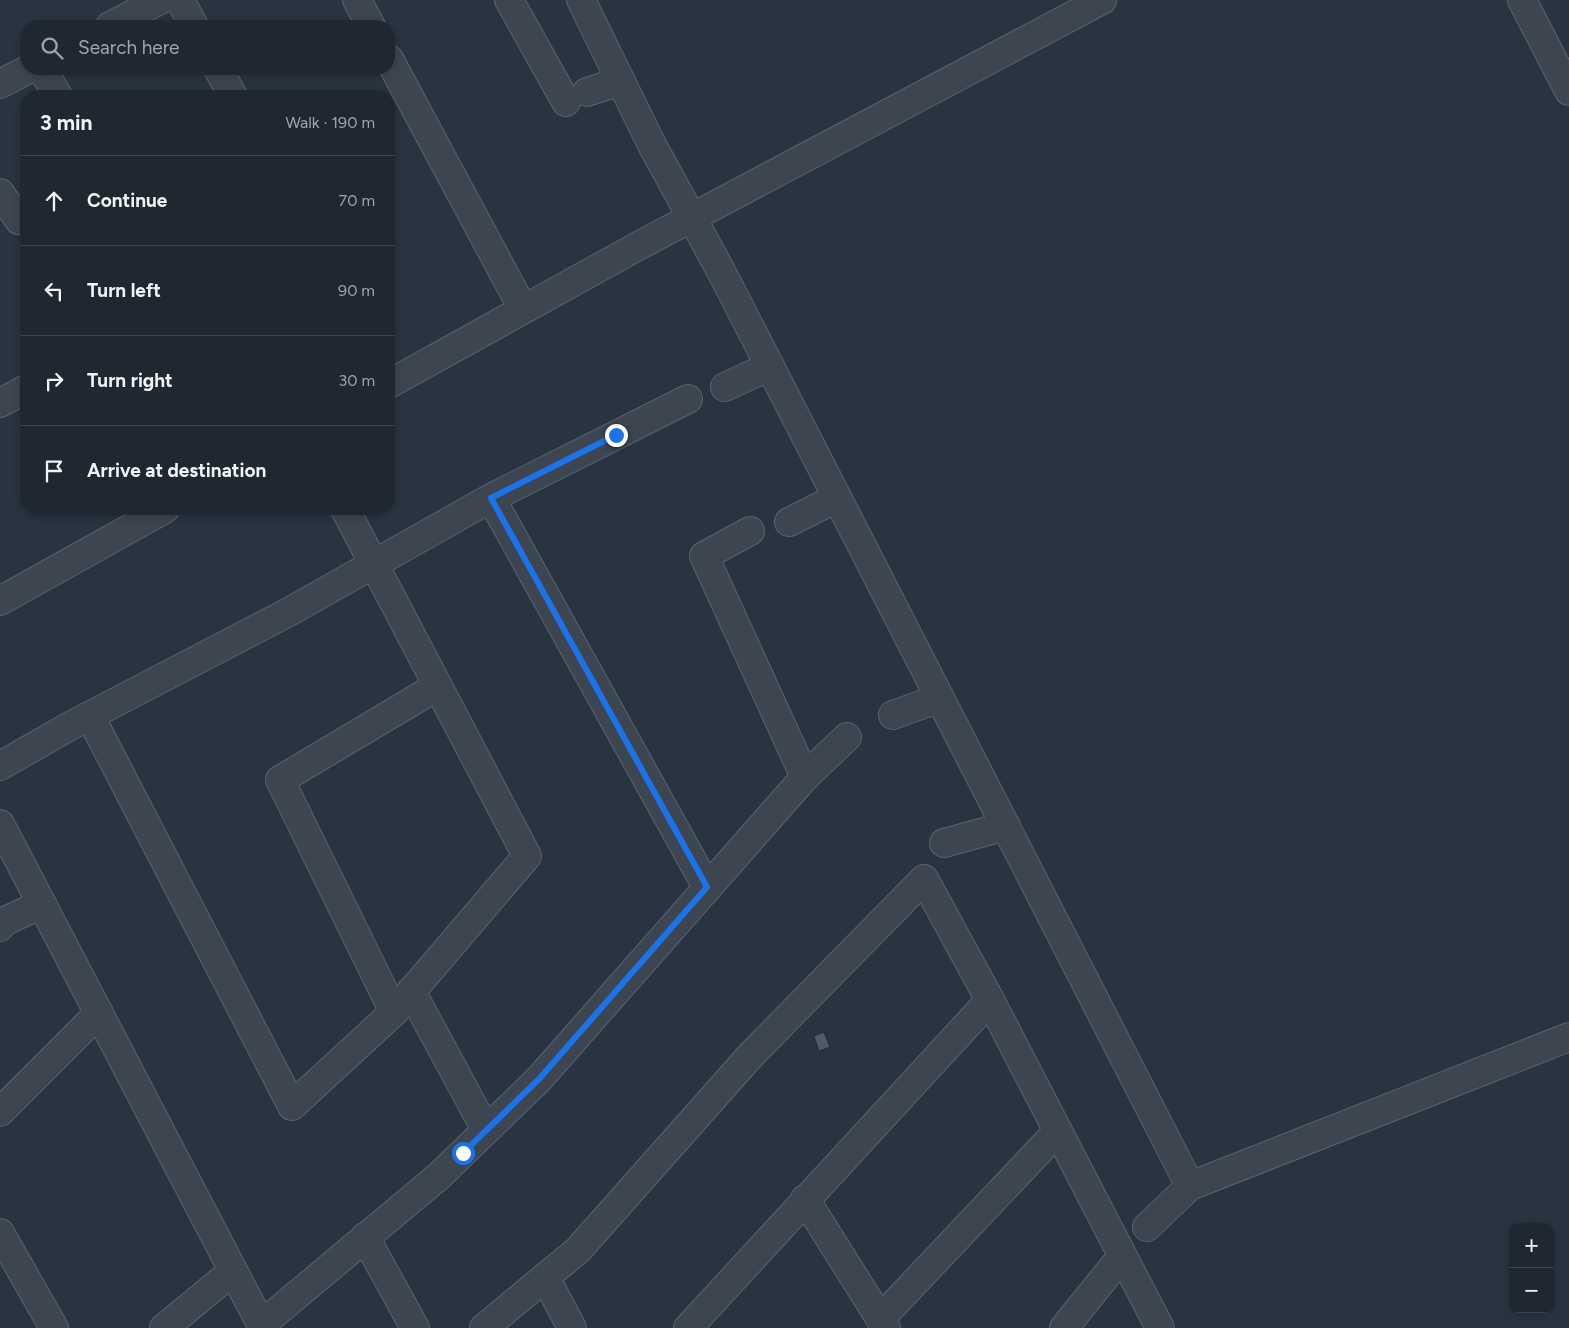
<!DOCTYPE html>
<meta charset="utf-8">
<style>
:root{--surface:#1f2731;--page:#272f39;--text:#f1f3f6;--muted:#a1a5ab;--line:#3c444d}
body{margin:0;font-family:Figtree,sans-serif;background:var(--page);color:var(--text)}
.controls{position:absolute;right:15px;bottom:15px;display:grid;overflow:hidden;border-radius:10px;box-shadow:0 2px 8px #0003}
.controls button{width:45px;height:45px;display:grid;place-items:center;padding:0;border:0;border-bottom:1px solid var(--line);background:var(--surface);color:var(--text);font:25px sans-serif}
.stop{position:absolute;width:15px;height:15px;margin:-11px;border:4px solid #1a73e8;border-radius:50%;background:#fff}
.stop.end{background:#1a73e8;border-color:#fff;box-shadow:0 1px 5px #0008}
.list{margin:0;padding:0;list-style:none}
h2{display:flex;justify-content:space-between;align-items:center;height:65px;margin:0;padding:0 20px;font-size:21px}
h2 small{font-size:16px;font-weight:400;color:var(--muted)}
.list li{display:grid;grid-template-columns:32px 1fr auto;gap:15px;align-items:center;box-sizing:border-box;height:90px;padding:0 20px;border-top:1px solid var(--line)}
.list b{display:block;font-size:19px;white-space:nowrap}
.list em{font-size:16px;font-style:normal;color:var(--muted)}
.icon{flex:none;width:28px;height:28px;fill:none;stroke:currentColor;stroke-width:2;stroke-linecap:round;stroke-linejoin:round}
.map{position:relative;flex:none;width:1569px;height:1328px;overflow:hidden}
.search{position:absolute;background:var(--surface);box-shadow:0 2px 8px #0003;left:20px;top:20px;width:375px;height:55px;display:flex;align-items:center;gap:12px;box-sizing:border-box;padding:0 18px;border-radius:20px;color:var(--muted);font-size:19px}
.panel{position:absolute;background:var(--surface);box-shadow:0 2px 8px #0003;left:20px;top:90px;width:375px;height:425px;border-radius:20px}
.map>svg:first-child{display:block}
.building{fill:#4f5b69;stroke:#232c38}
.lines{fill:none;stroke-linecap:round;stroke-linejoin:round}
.street-casing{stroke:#5b636e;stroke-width:30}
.street{stroke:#3d4551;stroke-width:28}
.route{stroke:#1a73e8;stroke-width:6}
</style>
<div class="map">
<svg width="1569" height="1328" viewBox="0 0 1569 1328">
<rect width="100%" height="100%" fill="#293441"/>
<polygon class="building" points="824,1032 830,1047 819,1051 814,1036"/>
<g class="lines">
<defs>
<g id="street">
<polyline points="180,0 194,26"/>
<polyline points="357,0 371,26"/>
<polyline points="509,0 566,102"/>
<polyline points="581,0 652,145 721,271 1190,1186"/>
<polyline points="1522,0 1569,91"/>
<polyline points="110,26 160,0"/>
<polyline points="389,59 523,309"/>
<polyline points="42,69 58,96"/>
<polyline points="218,69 233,96"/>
<polyline points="0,84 29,69"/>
<polyline points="587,92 621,81"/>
<polyline points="0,193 19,220 26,216"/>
<polyline points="389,384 640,245 1102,0"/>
<polyline points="725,387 770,366"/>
<polyline points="0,403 26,389"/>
<polyline points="491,498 707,887"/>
<polyline points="345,509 527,856 394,1012"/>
<polyline points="789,522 837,498"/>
<polyline points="750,531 704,556 805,777"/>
<polyline points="0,601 165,509"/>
<polyline points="893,715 940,698"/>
<polyline points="90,716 292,1106 394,1012 280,780 438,686"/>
<polyline points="0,766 70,726 287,613 491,498 688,399"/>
<polyline points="0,824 263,1328"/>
<polyline points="944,843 1006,826"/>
<polyline points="0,927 5,921 42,904"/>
<polyline points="411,991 486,1130"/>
<polyline points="0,1112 99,1013"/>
<polyline points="805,1199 886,1328"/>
<polyline points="1147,1227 1190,1186 1569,1037"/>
<polyline points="0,1233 54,1328"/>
<polyline points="365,1237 415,1328"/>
<polyline points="545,1277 572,1328"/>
<polyline points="881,1318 1058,1131"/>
<polyline points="261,1325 439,1176 539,1079 805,777 847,737"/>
<polyline points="164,1328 233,1271"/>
<polyline points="484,1328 578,1250 751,1055 924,879 990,1000 1160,1328"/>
<polyline points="688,1328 990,1000"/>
<polyline points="1064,1328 1122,1256"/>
</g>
</defs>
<use href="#street" class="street-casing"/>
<use href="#street" class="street"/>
</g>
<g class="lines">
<polyline class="route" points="463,1153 539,1079 707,887 491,498 616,435"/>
</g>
</svg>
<div class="controls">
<button>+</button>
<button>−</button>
</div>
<div class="stop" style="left:463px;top:1153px"></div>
<div class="stop end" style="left:616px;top:435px"></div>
<div class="search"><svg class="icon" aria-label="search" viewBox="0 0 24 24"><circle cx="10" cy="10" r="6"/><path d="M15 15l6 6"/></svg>Search here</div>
<section class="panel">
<h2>3 min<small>Walk · 190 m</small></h2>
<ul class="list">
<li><svg class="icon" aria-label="ahead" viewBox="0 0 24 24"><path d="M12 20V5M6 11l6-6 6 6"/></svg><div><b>Continue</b></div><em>70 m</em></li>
<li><svg class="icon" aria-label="left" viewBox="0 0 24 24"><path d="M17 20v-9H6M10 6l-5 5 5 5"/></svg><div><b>Turn left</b></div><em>90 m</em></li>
<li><svg class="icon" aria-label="right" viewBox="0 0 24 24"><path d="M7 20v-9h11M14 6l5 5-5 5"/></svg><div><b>Turn right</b></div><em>30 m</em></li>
<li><svg class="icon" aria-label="arrive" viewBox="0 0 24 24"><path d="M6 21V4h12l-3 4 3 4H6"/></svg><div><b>Arrive at destination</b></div></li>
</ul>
</section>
</div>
